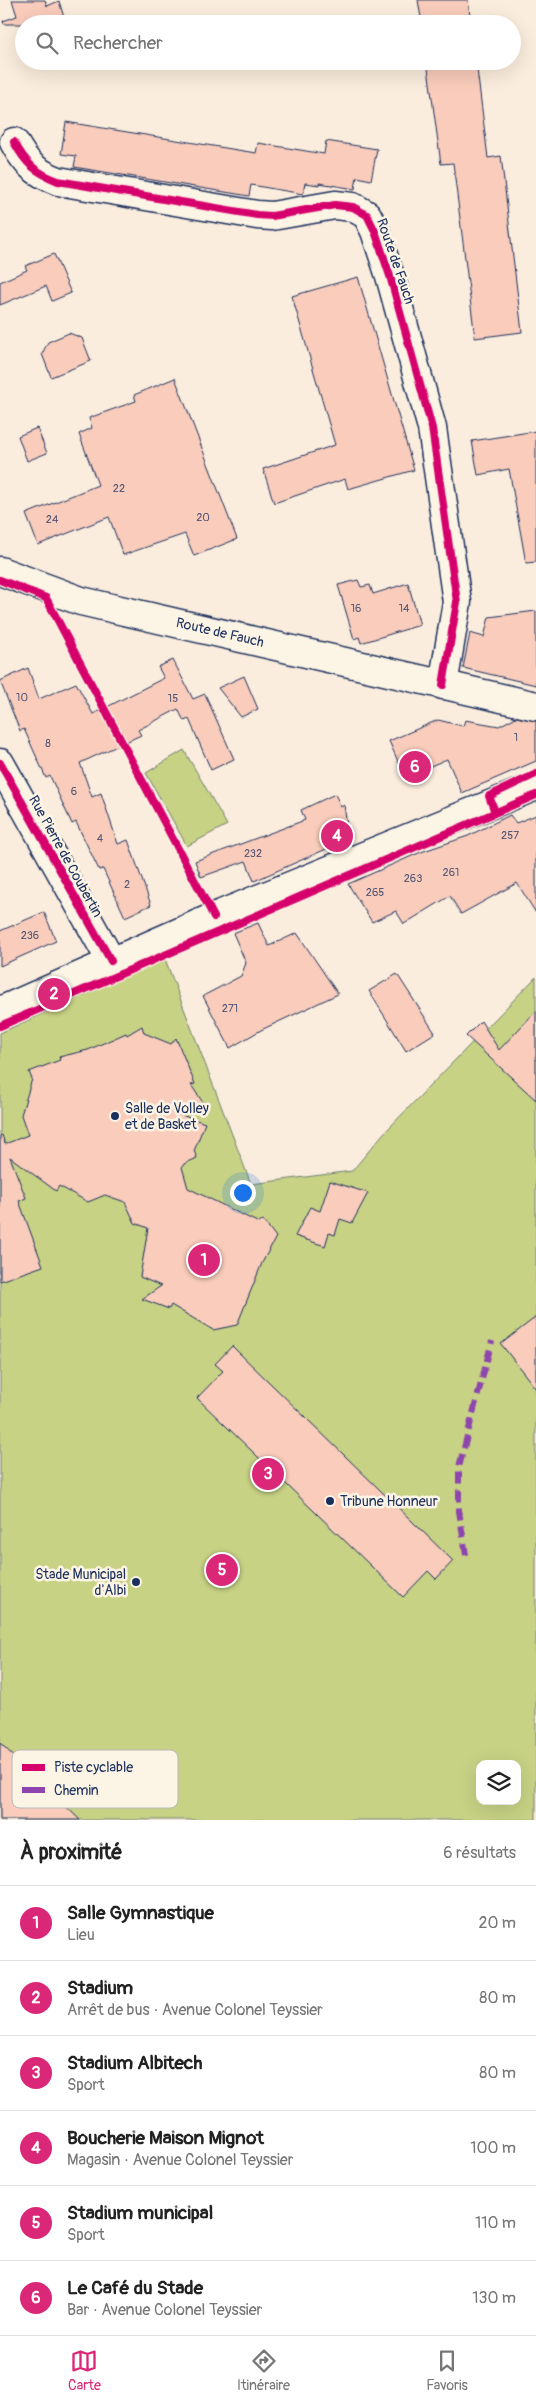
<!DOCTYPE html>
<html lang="fr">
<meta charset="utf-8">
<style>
:root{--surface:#fff;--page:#f2f2f2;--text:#222;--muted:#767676;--line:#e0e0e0;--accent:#db2777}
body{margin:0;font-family:Pangolin,sans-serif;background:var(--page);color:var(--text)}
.controls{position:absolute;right:15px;bottom:15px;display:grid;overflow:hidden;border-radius:10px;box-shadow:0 5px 20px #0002}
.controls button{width:45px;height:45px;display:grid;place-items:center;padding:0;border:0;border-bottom:1px solid var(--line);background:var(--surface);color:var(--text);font:25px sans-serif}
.you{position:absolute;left:242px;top:1192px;width:18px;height:18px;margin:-12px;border:4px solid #fff;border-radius:50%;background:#1a73e8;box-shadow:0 0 0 8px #1a73e833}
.badge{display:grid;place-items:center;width:32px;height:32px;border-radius:50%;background:var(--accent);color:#fff;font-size:16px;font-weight:700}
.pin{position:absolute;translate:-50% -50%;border:2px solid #fff;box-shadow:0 1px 5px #0006}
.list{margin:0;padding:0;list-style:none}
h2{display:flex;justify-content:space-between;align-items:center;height:65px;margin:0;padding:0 20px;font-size:21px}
h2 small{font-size:16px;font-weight:400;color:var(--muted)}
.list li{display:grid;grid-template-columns:32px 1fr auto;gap:15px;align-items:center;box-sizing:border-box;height:75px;padding:0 20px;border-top:1px solid var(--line)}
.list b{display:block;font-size:19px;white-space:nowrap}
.list p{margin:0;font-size:16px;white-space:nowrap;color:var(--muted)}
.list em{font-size:16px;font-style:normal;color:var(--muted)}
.icon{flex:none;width:28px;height:28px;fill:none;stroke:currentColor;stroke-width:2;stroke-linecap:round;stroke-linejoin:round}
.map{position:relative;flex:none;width:536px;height:1820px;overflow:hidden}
.search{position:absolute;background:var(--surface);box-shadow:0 5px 20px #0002;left:15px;right:15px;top:15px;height:55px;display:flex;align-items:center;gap:12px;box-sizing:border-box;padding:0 18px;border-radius:28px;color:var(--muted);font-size:19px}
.sheet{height:515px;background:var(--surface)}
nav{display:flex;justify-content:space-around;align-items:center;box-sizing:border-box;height:70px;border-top:1px solid var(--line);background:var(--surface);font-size:14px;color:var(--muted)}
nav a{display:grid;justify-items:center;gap:2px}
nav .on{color:var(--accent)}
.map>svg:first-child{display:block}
.green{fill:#c7d285;stroke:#718072;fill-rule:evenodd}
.building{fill:#f9ccbb;stroke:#1b2f5e}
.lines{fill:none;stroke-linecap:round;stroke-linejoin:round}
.minor-casing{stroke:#1b2f5e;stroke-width:31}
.major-casing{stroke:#1b2f5e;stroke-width:31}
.minor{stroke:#fcf5e5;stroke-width:28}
.major{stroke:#fcf5e5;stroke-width:28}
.quiet{stroke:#8e44ad;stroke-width:6;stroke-dasharray:12 6;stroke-linecap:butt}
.cycleway-casing{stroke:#fcf5e5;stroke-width:11}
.cycleway{stroke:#d6006c;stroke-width:8}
.poi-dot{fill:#1b2f5e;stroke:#fcf5e5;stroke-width:2}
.labels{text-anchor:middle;stroke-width:5;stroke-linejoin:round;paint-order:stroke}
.number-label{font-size:11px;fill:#525675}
.street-label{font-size:14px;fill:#1b2f5e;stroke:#fcf5e5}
.poi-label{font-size:14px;fill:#1b2f5e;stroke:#fcf5e5;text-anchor:start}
.key{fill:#fcf5e5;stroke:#b8babc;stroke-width:1}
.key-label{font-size:14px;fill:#1b2f5e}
</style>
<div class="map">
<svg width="536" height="1820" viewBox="0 0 536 1820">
<rect width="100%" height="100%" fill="#fbeddd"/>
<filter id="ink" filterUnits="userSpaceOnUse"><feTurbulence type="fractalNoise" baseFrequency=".02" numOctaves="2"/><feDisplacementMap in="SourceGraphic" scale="10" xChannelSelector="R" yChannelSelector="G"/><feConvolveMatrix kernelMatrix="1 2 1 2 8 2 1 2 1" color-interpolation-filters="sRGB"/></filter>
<g filter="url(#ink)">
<g class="green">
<polygon points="184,750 227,825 187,846 146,773"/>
<path d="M165,959L251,1184L352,1171L383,1134L536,977V1820H0V1033ZM480,1764H517V1801H480Z"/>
</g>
<g class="building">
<polygon points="12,0 45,0 47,6 59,1 66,24 4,24 3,21 17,16"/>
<polygon points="418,0 468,0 471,24 422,24"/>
<polygon points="427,61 476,61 488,158 501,156 522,332 475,338 453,163 441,164"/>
<polygon points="66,122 256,153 258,143 324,154 326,141 377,149 371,180 357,177 355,189 319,183 319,185 305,183 303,194 251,185 249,196 74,167 76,156 61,154"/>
<polygon points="54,254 71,293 52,301 46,286 0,305 0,282 27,270 25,266"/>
<polygon points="358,277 414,470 348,489 345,479 274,503 263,469 335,445 292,296"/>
<polygon points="69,333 82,338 91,361 51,377 42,354 48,342"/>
<polygon points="175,378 237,539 194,556 185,534 123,555 109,517 38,545 26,514 98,485 79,434 92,428 89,418 136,401 134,395"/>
<polygon points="37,428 47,453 27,461 18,436"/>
<polygon points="536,431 536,562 526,563 509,469 478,475 472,441"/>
<polygon points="358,580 361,587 370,585 373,594 408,583 420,625 361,643 359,637 354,639 338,585"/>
<polygon points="536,611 536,685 463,668 470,633 484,637 489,617"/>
<polygon points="173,660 193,699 205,694 234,759 211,770 189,719 184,721 178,709 138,730 141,735 80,763 92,797 101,793 118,844 128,840 151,905 125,917 103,869 99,870 76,822 72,824 50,776 46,778 24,729 20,731 0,681 28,668 39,699 76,683 93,714 164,678 158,667"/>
<polygon points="244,676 258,709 241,717 218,688"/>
<polygon points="516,717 536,721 536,761 462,793 447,759 405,777 389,741 438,720 463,726 465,720 499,726"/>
<polygon points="335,794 341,807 344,805 349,839 254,881 246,861 201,877 195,861 305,820 301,810"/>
<polygon points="510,815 516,823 536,815 536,913 517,883 461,914 450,896 404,924 396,911 372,922 348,884 421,852 468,836"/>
<polygon points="44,912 56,941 0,966 0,931"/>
<polygon points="258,923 269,946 297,933 338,994 261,1030 230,1048 203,996 241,976 246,963 233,933"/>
<polygon points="397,974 435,1033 406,1051 369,991"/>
<polygon points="536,1011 536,1100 466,1036 481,1021 499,1050"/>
<polygon points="142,1026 144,1033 171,1044 176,1038 195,1084 191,1085 204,1104 178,1114 205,1123 194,1151 197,1158 184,1164 182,1167 188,1188 259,1223 263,1220 276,1237 262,1263 237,1325 213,1330 171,1305 169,1309 142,1299 161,1286 140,1277 148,1228 135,1223 125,1202 105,1195 88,1202 59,1186 56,1191 10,1157 26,1198 19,1201 43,1266 0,1281 0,1136 2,1135 5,1144 28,1135 21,1115 32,1079 29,1072 60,1060 59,1057 88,1050 126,1033 127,1035"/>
<polygon points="330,1181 368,1193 352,1223 340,1219 335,1235 329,1233 325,1246 295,1236 310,1207 320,1211"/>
<polygon points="536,1317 536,1389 501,1344"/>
<polygon points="232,1346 453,1561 436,1579 428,1571 403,1597 197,1398 223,1371 215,1364"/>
<polygon points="0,1743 80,1820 0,1820"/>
</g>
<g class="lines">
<defs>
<g id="minor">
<path d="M14,142C26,164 35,172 58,181L257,215L272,216L335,205L353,207L367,215L375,231L390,276L432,428L457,602L443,685"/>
<polyline points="0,571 81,601 536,706"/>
<polyline points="0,763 111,961"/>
</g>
<polyline id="major" points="0,1011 214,917 536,786"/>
</defs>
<use href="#minor" class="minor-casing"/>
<use href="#major" class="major-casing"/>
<use href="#minor" class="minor"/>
<use href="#major" class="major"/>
<polyline class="quiet" points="466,1555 459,1511 459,1467 492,1341"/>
<defs>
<g id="cycleway">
<path d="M14,142C26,164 35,172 58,181L257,215L272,216L335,205L353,207L367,215L375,231L390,276L432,428L457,602L443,685"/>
<polyline points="0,580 46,598 214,917"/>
<polyline points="0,763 111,961"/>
<polyline points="495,812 489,796 536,774"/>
<polyline points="0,1026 536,795"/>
</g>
</defs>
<use href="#cycleway" class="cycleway-casing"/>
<use href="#cycleway" class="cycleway"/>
</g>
</g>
<g class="poi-dot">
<circle cx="115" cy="1116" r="5"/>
<circle cx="330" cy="1501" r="5"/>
<circle cx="136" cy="1582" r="5"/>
</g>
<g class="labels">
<g class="number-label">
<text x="119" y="492">22</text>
<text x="203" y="521">20</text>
<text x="52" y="523">24</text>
<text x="356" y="612">16</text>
<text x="404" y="612">14</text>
<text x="22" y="701">10</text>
<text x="173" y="702">15</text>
<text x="516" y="741">1</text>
<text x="48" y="747">8</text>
<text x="74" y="795">6</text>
<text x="510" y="839">257</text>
<text x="100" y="842">4</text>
<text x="253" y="857">232</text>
<text x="451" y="876">261</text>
<text x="413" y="882">263</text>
<text x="127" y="888">2</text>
<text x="375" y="896">265</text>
<text x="30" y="939">236</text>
<text x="230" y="1012">271</text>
</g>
<g class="street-label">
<text transform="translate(396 261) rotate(71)" y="5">Route de Fauch</text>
<text transform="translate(220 632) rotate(13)" y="5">Route de Fauch</text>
<text transform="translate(66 856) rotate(61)" y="5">Rue Pierre de Coubertin</text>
</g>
<g class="poi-label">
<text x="125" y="1113">Salle de Volley<tspan x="125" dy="16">et de Basket</tspan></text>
<text x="340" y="1506">Tribune Honneur</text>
<text x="126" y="1579" text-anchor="end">Stade Municipal<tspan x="126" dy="16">d'Albi</tspan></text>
</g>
</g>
<rect x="12" y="1750" width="166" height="58" rx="8" class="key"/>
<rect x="22" y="1764" width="23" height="7" fill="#d6006c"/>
<rect x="22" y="1787" width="23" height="6" fill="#8e44ad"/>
<g class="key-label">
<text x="54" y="1772">Piste cyclable</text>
<text x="54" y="1795">Chemin</text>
</g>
</svg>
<div class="controls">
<button><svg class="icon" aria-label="layers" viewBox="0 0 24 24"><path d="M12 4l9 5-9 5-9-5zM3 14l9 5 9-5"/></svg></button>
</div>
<div class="you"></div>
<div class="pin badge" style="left:204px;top:1260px">1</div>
<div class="pin badge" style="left:54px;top:994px">2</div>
<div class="pin badge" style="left:268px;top:1474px">3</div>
<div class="pin badge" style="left:337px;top:836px">4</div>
<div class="pin badge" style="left:222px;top:1570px">5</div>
<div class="pin badge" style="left:415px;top:767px">6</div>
<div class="search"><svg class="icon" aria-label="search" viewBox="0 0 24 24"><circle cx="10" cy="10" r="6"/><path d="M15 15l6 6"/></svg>Rechercher</div>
</div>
<section class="sheet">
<h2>À proximité<small>6 résultats</small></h2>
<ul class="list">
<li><span class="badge">1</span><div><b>Salle Gymnastique</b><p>Lieu</p></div><em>20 m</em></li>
<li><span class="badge">2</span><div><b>Stadium</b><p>Arrêt de bus · Avenue Colonel Teyssier</p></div><em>80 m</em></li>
<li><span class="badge">3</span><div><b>Stadium Albitech</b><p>Sport</p></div><em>80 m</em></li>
<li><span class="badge">4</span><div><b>Boucherie Maison Mignot</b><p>Magasin · Avenue Colonel Teyssier</p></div><em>100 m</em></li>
<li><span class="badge">5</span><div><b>Stadium municipal</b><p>Sport</p></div><em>110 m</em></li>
<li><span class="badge">6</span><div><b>Le Café du Stade</b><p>Bar · Avenue Colonel Teyssier</p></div><em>130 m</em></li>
</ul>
</section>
<nav>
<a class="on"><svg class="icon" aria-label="map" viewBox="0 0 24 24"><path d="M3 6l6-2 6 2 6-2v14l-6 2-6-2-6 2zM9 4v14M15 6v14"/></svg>Carte</a>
<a><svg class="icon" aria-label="directions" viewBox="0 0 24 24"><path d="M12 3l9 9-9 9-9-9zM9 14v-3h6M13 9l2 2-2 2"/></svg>Itinéraire</a>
<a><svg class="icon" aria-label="saved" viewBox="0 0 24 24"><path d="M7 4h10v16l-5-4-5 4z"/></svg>Favoris</a>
</nav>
